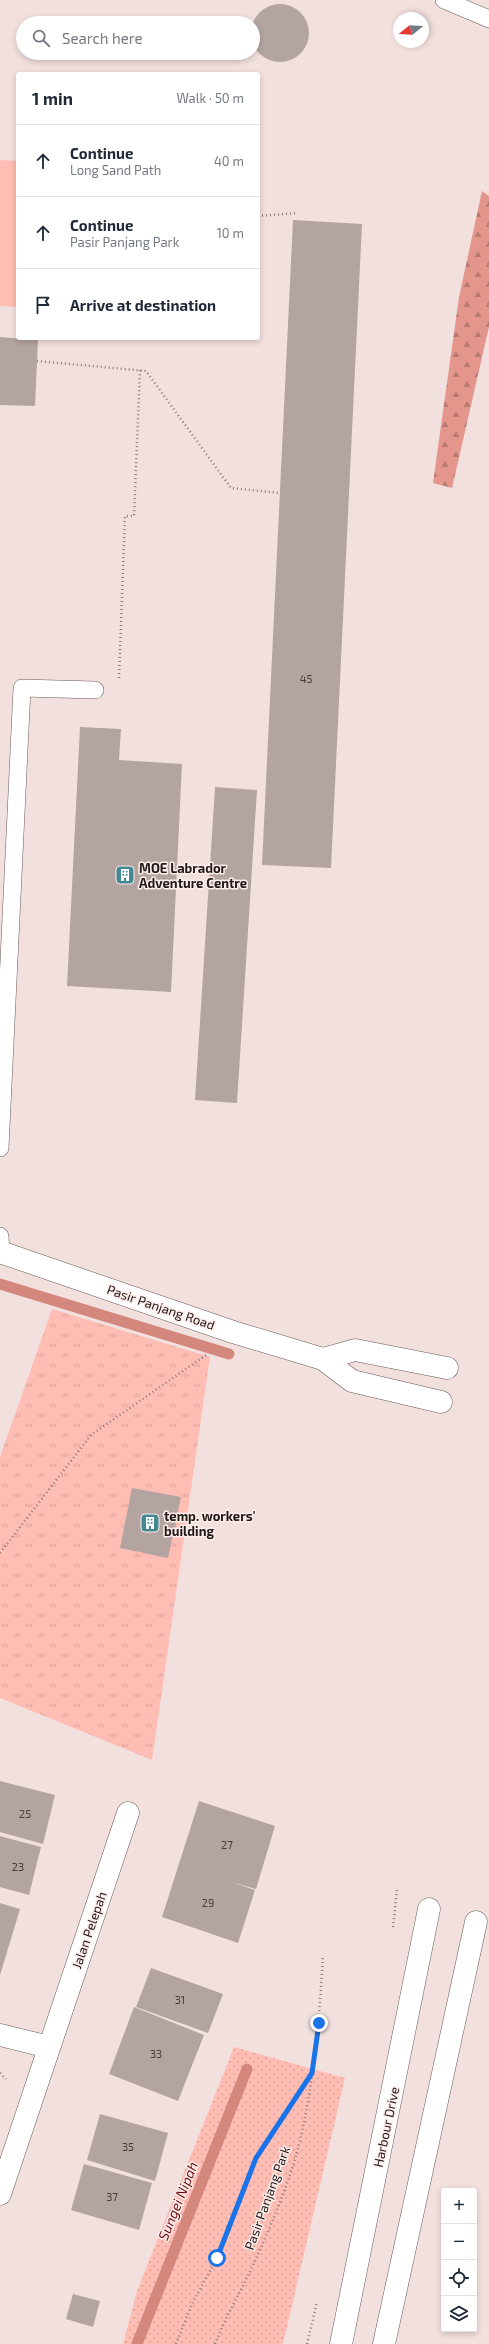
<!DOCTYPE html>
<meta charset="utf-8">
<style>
:root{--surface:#fff;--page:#f2f2f3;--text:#1f2937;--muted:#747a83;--line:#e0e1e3}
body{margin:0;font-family:"Exo 2",sans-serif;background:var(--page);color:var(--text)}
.controls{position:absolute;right:12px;bottom:12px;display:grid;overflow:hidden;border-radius:4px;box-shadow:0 2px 6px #0003}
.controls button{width:36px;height:36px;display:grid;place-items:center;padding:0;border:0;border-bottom:1px solid var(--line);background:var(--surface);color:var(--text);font:20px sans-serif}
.compass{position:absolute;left:393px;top:12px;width:36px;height:36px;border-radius:50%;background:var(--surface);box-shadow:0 2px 6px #0003;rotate:252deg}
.stop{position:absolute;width:12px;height:12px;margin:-9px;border:3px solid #1a73e8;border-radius:50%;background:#fff}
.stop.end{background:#1a73e8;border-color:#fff;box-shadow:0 1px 4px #0008}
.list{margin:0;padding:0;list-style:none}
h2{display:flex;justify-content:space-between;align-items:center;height:52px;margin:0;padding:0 16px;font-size:17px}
h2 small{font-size:13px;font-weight:400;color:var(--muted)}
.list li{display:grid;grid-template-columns:26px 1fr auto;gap:12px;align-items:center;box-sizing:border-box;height:72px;padding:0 16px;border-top:1px solid var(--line)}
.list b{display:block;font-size:15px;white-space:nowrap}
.list p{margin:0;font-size:13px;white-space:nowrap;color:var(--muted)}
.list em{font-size:13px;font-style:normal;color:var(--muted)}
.icon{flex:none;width:22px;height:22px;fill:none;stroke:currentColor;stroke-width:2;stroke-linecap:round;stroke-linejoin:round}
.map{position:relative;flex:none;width:489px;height:2344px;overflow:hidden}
.search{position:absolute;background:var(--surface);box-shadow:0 2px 6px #0003;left:16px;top:16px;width:244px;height:44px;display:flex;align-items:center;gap:10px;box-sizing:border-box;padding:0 14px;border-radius:22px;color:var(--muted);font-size:15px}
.panel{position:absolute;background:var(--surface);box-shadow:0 2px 6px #0003;left:16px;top:72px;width:244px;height:268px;border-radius:4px}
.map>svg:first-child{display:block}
.grass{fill:url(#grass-tufts)}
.forest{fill:url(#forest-firs)}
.park{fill:url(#park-dots)}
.pitch{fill:#ffbdb4}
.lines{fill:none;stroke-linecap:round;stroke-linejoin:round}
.stream{stroke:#d4877d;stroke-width:11}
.building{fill:#b4a4a1}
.service-casing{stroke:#695a58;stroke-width:18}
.minor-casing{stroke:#695a58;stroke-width:23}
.tertiary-casing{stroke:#695a58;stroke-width:23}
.path{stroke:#887c7a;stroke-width:2.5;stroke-dasharray:1 3;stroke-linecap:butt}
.service{stroke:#fff;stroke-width:17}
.minor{stroke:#fff;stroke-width:22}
.tertiary{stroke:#fff;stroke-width:22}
.route{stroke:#1a73e8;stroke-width:5}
.labels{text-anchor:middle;stroke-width:3;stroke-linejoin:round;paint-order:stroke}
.number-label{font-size:11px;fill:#453c3b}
.poi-label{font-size:13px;font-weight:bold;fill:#201a19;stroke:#ffedeb;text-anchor:start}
.street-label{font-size:13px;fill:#201a19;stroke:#ffedeb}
.water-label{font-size:14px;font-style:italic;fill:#6a0c0c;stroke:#ffedeb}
</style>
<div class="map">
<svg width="489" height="2344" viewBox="0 0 489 2344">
<defs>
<pattern id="grass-tufts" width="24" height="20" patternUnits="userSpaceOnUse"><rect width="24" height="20" fill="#ffbdb4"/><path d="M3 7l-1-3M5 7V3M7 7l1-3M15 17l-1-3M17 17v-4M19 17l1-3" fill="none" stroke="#daa29a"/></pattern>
<pattern id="forest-firs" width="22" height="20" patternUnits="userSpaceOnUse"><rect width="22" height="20" fill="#e5968c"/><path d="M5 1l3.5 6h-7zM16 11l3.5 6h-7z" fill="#b97a72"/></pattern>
<pattern id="park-dots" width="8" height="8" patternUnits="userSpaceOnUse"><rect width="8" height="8" fill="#ffbdb4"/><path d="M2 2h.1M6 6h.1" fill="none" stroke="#daa29a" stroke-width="1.8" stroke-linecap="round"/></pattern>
</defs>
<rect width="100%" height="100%" fill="#f2e0de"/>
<polygon class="grass" points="52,1309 210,1357 152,1760 0,1698 0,1457"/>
<polygon class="forest" points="482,191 489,196 489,327 452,488 433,483 459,297"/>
<polygon class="park" points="234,2047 345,2078 283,2344 123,2344 137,2291"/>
<polygon class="pitch" points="0,160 18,161 18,307 0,306"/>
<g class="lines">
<g class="stream">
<polyline points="0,1284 229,1354"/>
<polyline points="137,2344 247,2069"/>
</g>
</g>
<g class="building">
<circle cx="280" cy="33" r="29"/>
<polygon points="293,220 362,224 331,868 262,865"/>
<polygon points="0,337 38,340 35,406 0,405"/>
<polygon points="80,727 121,729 119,760 182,764 171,992 67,986"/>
<polygon points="215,787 257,790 237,1103 195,1100"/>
<polygon points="132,1488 181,1497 168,1558 120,1548"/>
<polygon points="0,1781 55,1795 43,1844 0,1832"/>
<polygon points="199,1801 275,1826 256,1889 231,1882 255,1890 238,1943 162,1917"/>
<polygon points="0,1836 41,1847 29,1895 0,1887"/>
<polygon points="0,1903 20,1909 0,1975"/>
<polygon points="151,1968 223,1994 208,2033 136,2007"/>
<polygon points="134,2007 204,2035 178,2101 109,2074"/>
<polygon points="100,2114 168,2133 155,2181 87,2160"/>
<polygon points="84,2164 152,2183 139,2230 71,2210"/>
<polygon points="73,2294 100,2301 93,2327 66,2319"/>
</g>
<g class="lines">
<defs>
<g id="service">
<polyline points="444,0 489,19"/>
<polyline points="0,1148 22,688 95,690"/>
<polyline points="0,1236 1,1253"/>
</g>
<g id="minor">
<polyline points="0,1252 233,1332 323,1359 352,1381 441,1402"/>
<polyline points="323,1359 355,1350 447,1368"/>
<polyline points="0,2035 49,2047"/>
<polyline points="0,2194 128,1813"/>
</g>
<g id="tertiary">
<polyline points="341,2344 429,1909"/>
<polyline points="384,2344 476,1922"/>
</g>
</defs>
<use href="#service" class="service-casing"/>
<use href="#minor" class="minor-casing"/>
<use href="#tertiary" class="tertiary-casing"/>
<g class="path">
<polyline points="258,216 297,213"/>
<polyline points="37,361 146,371 231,488 280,493"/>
<polyline points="119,678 125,516 134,516 140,370"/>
<polyline points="0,1553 91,1435 206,1355"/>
<polyline points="393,1927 397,1889"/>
<polyline points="0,2073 6,2079"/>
<polyline points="176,2344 192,2304 217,2258 256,2158 311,2075"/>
<path d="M215,2344C226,2316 241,2291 253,2265C268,2233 282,2199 293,2166C313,2099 319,2025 323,1955"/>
<polyline points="307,2344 317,2302"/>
</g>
<use href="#service" class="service"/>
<use href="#minor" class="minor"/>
<use href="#tertiary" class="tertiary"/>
</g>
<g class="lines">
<polyline class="route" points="217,2258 256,2158 312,2073 319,2023"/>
</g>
<defs>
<symbol id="building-square" viewBox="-11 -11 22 22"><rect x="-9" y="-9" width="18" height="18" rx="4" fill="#428993" stroke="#ffedeb"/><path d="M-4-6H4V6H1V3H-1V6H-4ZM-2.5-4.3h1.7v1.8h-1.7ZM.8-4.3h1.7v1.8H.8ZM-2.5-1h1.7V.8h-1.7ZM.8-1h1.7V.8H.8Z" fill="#fff"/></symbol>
</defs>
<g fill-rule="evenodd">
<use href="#building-square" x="114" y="864" width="22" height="22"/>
<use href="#building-square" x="139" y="1512" width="22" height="22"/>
</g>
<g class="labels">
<g class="number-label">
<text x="306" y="683">45</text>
<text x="25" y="1818">25</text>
<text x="227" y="1849">27</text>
<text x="18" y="1871">23</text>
<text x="208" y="1907">29</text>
<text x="180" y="2004">31</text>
<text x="156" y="2058">33</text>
<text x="128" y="2151">35</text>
<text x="112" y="2201">37</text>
</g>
<g class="poi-label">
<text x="139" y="873">MOE Labrador<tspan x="139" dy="15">Adventure Centre</tspan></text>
<text x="164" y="1521">temp. workers'<tspan x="164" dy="15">building</tspan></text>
</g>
<g class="street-label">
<text transform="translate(161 1307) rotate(19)" y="5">Pasir Panjang Road</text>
<text transform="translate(89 1930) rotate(-71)" y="5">Jalan Pelepah</text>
<text transform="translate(386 2127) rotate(-78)" y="5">Harbour Drive</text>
<text transform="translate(267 2198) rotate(-70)" y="5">Pasir Panjang Park</text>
</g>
<g class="water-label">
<text transform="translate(178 2201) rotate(-68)" y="5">Sungei Nipah</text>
</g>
</g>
</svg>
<div class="controls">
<button>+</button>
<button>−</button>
<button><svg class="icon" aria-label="locate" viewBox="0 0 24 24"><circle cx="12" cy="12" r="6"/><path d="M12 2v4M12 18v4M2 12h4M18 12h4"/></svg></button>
<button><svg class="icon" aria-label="layers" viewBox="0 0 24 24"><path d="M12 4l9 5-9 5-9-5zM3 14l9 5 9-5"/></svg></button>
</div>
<svg class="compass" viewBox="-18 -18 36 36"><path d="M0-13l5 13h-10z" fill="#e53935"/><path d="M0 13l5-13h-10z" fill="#747a83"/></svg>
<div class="stop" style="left:217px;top:2258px"></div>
<div class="stop end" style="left:319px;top:2023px"></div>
<div class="search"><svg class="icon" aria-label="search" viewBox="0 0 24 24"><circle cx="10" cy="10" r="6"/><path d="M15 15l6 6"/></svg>Search here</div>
<section class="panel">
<h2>1 min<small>Walk · 50 m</small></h2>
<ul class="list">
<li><svg class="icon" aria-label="ahead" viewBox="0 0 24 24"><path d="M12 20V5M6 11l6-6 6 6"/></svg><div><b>Continue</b><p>Long Sand Path</p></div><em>40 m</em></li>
<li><svg class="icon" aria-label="ahead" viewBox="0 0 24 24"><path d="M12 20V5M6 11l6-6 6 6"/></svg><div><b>Continue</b><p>Pasir Panjang Park</p></div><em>10 m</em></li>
<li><svg class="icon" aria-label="arrive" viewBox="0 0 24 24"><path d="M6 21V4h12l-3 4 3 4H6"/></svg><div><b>Arrive at destination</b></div></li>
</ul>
</section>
</div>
